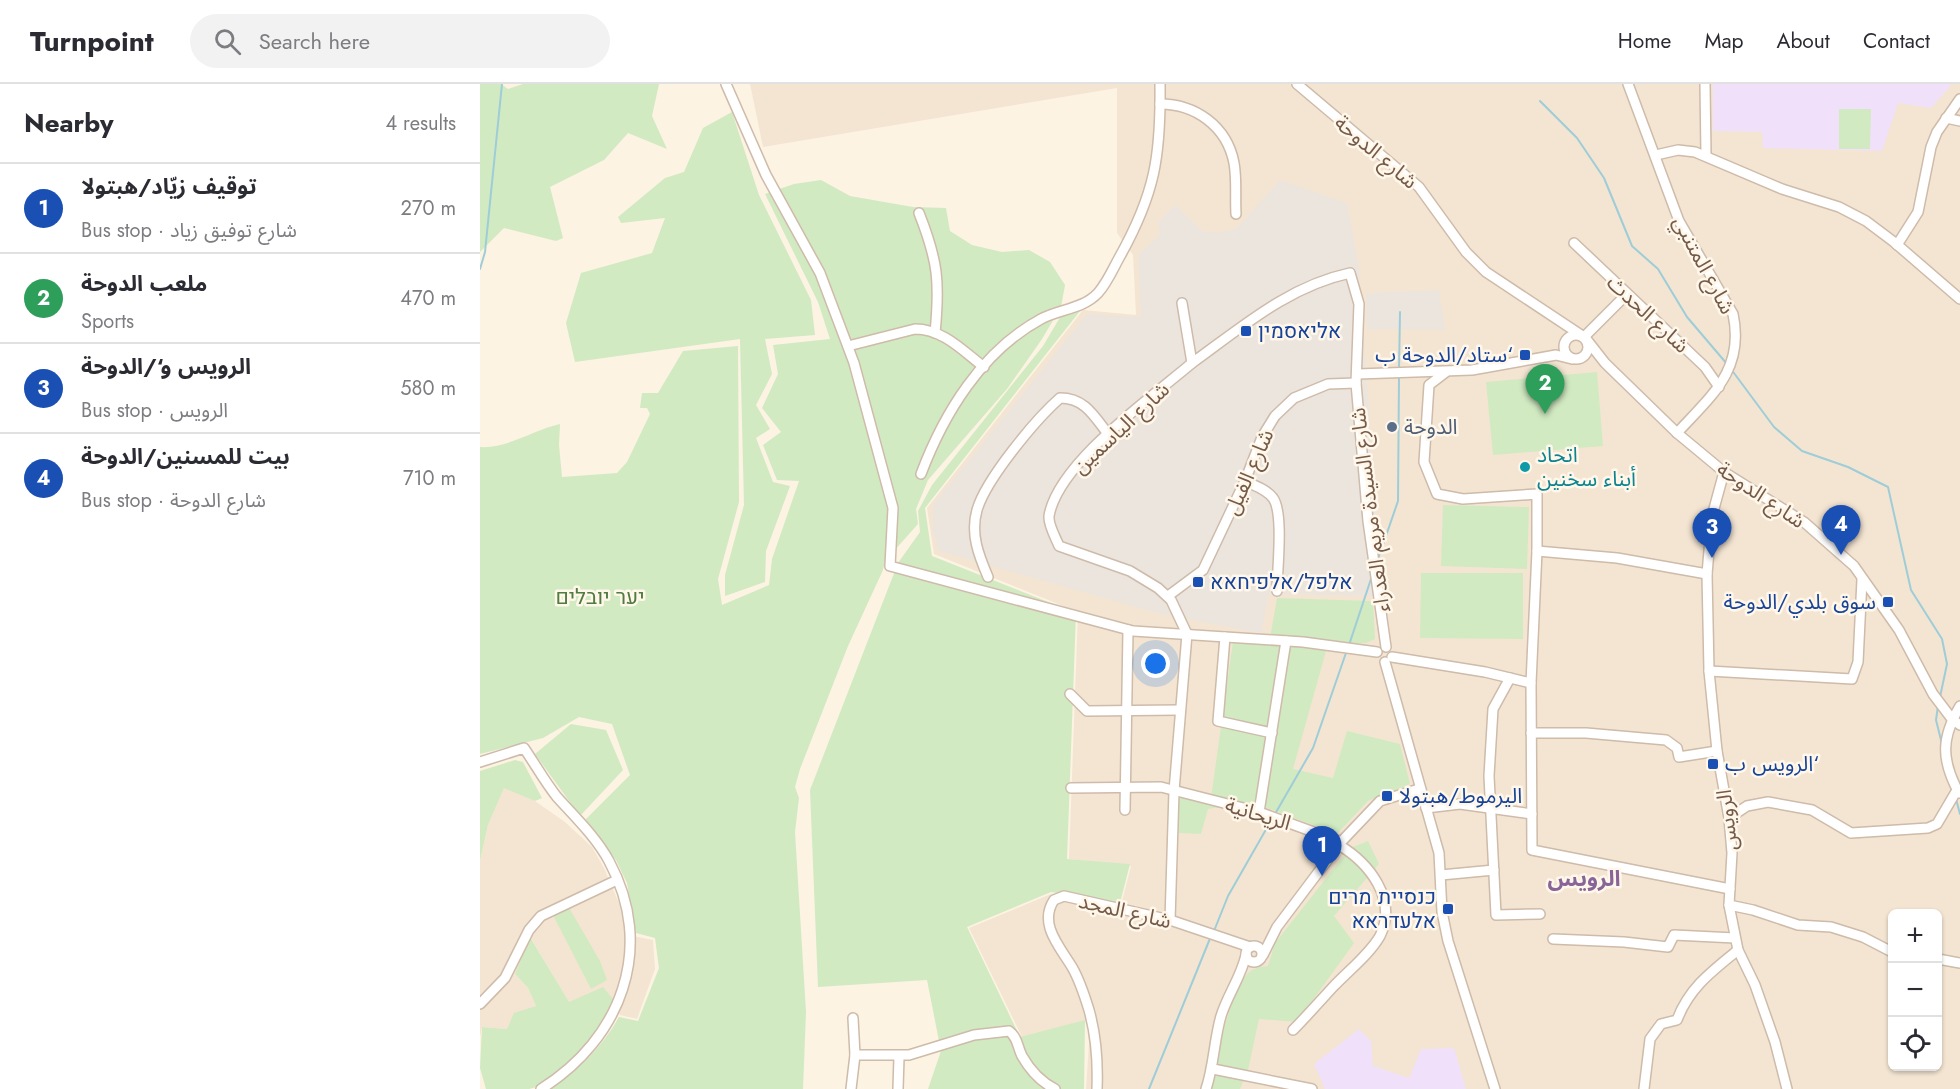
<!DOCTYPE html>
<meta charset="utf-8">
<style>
:root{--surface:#fff;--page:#f2f2f3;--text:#2b2b33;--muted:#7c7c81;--line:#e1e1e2;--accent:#0b8043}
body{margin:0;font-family:Jost,"Noto Sans Arabic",Heebo,sans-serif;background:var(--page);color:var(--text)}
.controls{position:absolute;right:18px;bottom:18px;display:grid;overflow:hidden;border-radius:9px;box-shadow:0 2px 4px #0004}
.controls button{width:54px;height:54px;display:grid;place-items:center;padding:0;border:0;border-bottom:2px solid var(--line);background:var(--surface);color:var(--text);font:30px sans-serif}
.you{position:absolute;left:676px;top:580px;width:21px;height:21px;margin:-15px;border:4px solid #fff;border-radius:50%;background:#1a73e8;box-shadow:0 0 0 9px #1a73e833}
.badge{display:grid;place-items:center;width:39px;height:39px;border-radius:50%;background:var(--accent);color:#fff;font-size:20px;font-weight:700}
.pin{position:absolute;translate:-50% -50px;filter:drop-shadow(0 2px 3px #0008)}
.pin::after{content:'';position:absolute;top:32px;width:21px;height:18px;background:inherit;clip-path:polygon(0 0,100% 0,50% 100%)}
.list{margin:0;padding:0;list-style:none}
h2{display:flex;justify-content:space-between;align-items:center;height:78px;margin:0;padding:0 24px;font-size:26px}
h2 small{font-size:20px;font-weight:400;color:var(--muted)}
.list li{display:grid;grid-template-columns:39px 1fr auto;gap:18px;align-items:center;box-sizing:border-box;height:90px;padding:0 24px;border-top:2px solid var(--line)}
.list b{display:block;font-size:22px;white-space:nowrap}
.list p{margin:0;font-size:20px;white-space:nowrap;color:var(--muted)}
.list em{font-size:20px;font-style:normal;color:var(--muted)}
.icon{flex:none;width:33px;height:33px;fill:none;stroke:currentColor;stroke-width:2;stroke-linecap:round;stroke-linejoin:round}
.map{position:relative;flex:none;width:1480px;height:1005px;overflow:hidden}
header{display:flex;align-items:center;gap:36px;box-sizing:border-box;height:84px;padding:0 30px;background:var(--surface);border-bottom:2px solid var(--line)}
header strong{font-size:28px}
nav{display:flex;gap:33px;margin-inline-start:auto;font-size:21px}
.search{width:420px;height:54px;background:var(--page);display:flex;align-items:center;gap:15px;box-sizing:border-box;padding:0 21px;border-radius:33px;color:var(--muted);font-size:22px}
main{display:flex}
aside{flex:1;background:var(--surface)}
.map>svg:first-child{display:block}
.residential{fill:#f4e5d2;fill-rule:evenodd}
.industrial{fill:#ece5de}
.education{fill:#f0e0f9}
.green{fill:#d1eac2}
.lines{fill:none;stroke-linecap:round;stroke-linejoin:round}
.stream{stroke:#9ecdd8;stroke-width:2}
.minor-casing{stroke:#cebbaa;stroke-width:12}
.minor{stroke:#fff;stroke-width:9}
.transit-dot{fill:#1a4fb4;stroke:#fff7ea;stroke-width:2}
.service-dot{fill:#5c6f8a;stroke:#fff7ea;stroke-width:2}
.culture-dot{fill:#0f9aa8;stroke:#fff7ea;stroke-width:2}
.labels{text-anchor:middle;stroke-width:5;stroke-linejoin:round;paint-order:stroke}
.street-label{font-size:21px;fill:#755a49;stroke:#fff7ea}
.transit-label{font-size:21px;fill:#164399;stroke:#fff7ea;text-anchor:start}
.service-label{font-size:21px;fill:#4e5e75;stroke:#fff7ea;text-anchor:start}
.culture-label{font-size:21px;fill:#0d838f;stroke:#fff7ea;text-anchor:start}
.park-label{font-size:21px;fill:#507b41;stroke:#fff7ea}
.neighbourhood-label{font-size:22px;font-weight:bold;fill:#886498;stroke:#fff7ea}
</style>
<header>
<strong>Turnpoint</strong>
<div class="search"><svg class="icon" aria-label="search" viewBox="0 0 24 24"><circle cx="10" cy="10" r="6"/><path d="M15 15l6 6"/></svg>Search here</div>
<nav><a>Home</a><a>Map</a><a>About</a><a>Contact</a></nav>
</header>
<main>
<aside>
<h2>Nearby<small>4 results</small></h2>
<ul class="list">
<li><span class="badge" style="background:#1a4fb4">1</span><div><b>توقيف زيّاد/هبتولا</b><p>Bus stop · شارع توفيق زياد</p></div><em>270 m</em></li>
<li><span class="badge" style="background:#2e9e5b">2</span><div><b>ملعب الدوحة</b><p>Sports</p></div><em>470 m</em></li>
<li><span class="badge" style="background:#1a4fb4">3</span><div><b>الرويس و‘/الدوحة</b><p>Bus stop · الرويس</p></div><em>580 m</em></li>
<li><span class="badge" style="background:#1a4fb4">4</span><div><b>بيت للمسنين/الدوحة</b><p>Bus stop · شارع الدوحة</p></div><em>710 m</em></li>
</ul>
</aside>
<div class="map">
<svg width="1480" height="1005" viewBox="0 0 1480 1005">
<rect width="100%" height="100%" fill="#fcf3e3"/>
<g class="residential">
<path d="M270,0H1480V1005H606L609,959L607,936L542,953L489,844L571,810L641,821L651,782L589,775L598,528L454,470L447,424L603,226L656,231L653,171L637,149V4L283,63ZM1412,830H1458V982H1412Z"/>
<polygon points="24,703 55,717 85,738 112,763 124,784 153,852 173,856 175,885 157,935 140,931 133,915 89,919 51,854 35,890 48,904 56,922 27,945 2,943 0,953 0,777 8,741"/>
</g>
<g class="industrial">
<polygon points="800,96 867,119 879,184 902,512 789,510 781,549 680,530 459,467 453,447 453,421 607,230 661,233 658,171 680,151 678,138 695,121 724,148 744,148 757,144"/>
<polygon points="959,206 965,246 887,245 886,209"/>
</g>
<g class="education">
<polygon points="1233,0 1472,0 1451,24 1418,19 1402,67 1283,64 1282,48 1233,47"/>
<polygon points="879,945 891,957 893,982 929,994 941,965 974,964 986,1005 845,1005 834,980"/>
</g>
<g class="green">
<polygon points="0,0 21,0 28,5 43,0 179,0 172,32 187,65 148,49 124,76 70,103 83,154 76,157 24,144 0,168"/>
<polygon points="1359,25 1391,25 1390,65 1359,65"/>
<polygon points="252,28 279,111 331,216 335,251 285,255 292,290 276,321 290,345 276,354 293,398 310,402 286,467 285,498 245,512 245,491 264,421 260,255 95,278 86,239 101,189 172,169 185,134 141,139 138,133 185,94 204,88 223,44"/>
<path d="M341,96L370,112L433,123L466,124L470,147L492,161L522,168L549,166L570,178L585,201L581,223L562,255L527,305L448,396L436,425L438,440L413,468H407L403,486L368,562L320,685L315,703L319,714L315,748L326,928L323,1005H68C97,987 122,964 139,933L158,937L179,884L175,854L156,849L147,799L136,776L105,736L150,691L132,640L99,633L63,654L0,670V363C27,365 53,346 80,340L79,361L82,393L137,389L147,378L170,330L167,324H160L162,309H178L203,267L258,262L259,418L238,495L242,521L289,501L292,475L319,397L297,396L283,361L301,348L282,324L298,290L293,261L350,255L338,218L285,110L314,100Z"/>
<polygon points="588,220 600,227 445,424 452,472 596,529 587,775 650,780 640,819 571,808 487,843 540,953 605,936 604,1005 448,1005 461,967 447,896 338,903 330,706 418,479 440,448 438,427 452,401 563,262"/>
<polygon points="1117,288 1123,362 1013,371 1006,298"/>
<polygon points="963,421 1049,423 1047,485 961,482"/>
<polygon points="941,489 1043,489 1043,555 940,554"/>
<polygon points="797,514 893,517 895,555 886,559 848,560 813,685 853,694 867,647 920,660 930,700 888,717 857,750 771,718 728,725 721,750 699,749 698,709 731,714 754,550 790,554"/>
<polygon points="91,640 126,646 143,686 100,732 55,670"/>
<polygon points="35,676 43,678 62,714 55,717 24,704 8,741 0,777 0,687"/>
<path d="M888,757L899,780L854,832L874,859L817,938L779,935L768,986L760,1005H730C737,978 749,908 767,890C773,884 779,883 788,882L795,859L870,764Z"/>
<polygon points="88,822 120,877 127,896 111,905 73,831"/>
<path d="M50,853L89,918L123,903L133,915C123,948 85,998 49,1005C35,1005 19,1005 6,1005L0,984L2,943L27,945L34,929L56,922L48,904L35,890Z"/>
</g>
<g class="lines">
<g class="stream">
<polyline points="1060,17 1097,54 1124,94 1152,162 1178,185 1207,233 1247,280"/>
<polyline points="0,185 5,168 22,0"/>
<polyline points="1251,285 1294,343 1322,367 1368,383 1408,403 1431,506 1462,555 1467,580 1460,613"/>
<polyline points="919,287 920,228"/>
<polyline points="897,478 918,417 919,292"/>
<polyline points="869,561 892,492"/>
<polyline points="1458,622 1456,636 1462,660"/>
<polyline points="1476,715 1480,730"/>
<polyline points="795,730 833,664 867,566"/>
<polyline points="734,847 748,812 792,735"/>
<polyline points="669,1005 731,852"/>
</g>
<defs>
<g id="minor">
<polyline points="246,0 286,91 340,189 374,279 413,424 410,482 653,547 823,558 897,568"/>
<polyline points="817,0 939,103 986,168 1006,188 1101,251"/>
<path d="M1148,0L1199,137L1253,230C1265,286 1231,312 1197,349"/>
<polyline points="1225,0 1226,71"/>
<path d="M680,20C715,20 747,42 754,79C757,95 755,113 756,130"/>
<polyline points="1466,34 1480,37"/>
<polyline points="1176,71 1198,66 1215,68 1302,105 1359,123 1386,137 1414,158 1480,215"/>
<path d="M439,129C458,177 460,198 455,249"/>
<polyline points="1094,159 1225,283 1239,303"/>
<polyline points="1417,161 1438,128 1451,63 1457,48 1480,15"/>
<path d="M702,219L712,279C762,243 809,202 870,189L879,220L876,299L888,437L906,563"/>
<circle cx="1096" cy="263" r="12"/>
<polyline points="1104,253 1147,210"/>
<polyline points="1107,256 1125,279 1197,349 1244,388 1324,438 1374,482 1419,546 1453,610 1472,635 1480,641"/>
<path d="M368,262L435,245C463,245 483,267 504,283"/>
<polyline points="966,288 949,301 944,378 957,410 983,415 1057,410 1057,467 1051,599 1052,766 1250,805"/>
<polyline points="878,290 992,286 1076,271 1092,275"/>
<polyline points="1244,388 1232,432 1227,490 1229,587 1237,667 1249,734 1252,769 1249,821 1258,866 1275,901 1295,958 1307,1005"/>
<path d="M441,390C464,329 502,267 561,235C580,225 603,225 618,209C627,199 633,185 639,174C675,110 681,72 680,0"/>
<path d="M765,397C775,402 786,405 793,414C804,429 797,487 797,507"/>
<polyline points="1057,467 1137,474 1227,490"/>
<path d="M508,493C499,472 490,450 497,426C506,395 556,335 580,314C605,314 614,332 628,350"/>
<polyline points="688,512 723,486 765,397 782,353 795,332 814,314 848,300 876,299"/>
<polyline points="745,553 738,637 792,649"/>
<polyline points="912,573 1005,588 1051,599"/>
<polyline points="905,578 959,769 962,828 968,857 1015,1005"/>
<polyline points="1229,587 1372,595 1378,578 1382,495"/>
<polyline points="1030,594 1013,625 1009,692 1016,831 1060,830"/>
<polyline points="590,610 607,627 700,626"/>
<polyline points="1051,649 1106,649 1186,656 1197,664 1199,673 1237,667"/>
<path d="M0,678L44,664C55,680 65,698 77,713C95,733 116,753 129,777C176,864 141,955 61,1005"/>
<polyline points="591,704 681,703 779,728 861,758"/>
<path d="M1479,709C1461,676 1461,654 1480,622"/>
<polyline points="946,724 980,720 1052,730"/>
<polyline points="645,726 648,546"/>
<polyline points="779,728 806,557"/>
<polyline points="1249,734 1267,722 1288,718 1332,726 1371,749 1448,744 1457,740 1477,706"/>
<polyline points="961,791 1014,786"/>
<polyline points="1249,821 1273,826 1318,841 1351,843 1383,853 1412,868"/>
<path d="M690,836L694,707L707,550L691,516L678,504L650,487L579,462C576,454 568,441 569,432C578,379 671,314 712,279"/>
<polyline points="1073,855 1144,858 1188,863 1194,851 1255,854"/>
<circle cx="774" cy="870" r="8"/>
<polyline points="783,871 797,843 861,758 900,717 939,705"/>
<polyline points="1458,875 1480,879"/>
<polyline points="0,920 25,894 49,846 61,832 137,796"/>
<path d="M813,946C827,932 840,917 853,903C868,887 889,871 900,852C918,815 889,779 859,761"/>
<path d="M375,971H429L494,951L529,947C538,954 537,962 542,972C550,986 561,998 575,1005"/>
<polyline points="733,985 832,1005"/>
<polyline points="371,1005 375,971 373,934"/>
<polyline points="418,1005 419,973"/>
<path d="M617,1005C618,979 616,951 609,926C605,913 599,895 592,883C580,863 558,840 574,816L584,812L690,836L770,863"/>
<path d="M726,1005C734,981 734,956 741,932C748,910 761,893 766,871"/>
<path d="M1164,1005L1170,955L1181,940L1197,936C1209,904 1232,887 1258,866"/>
</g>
</defs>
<use href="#minor" class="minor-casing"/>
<use href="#minor" class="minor"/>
</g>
<g class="transit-dot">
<rect x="760" y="241" width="12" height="12" rx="3"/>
<rect x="1039" y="265" width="12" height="12" rx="3"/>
<rect x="712" y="492" width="12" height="12" rx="3"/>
<rect x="1402" y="512" width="12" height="12" rx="3"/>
<rect x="1227" y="674" width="12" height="12" rx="3"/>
<rect x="901" y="706" width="12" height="12" rx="3"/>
<rect x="962" y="819" width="12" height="12" rx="3"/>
</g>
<circle class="service-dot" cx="912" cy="343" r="6"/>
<circle class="culture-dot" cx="1045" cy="383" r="6"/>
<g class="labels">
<g class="street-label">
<text transform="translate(896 68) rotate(40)" y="7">شارع الدوحة</text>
<text transform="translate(1224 181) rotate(62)" y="7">شارع المتنبي</text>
<text transform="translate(1168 230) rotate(43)" y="7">شارع الحدث</text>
<text transform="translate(641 344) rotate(-43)" y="7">شارع الياسمين</text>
<text transform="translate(769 388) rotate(-66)" y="7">شارع الفيل</text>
<text transform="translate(1281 411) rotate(34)" y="7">شارع الدوحة</text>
<text transform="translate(890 426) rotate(-97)" y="7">شارع السيدة مريم العدراء</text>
<text transform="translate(778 730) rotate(17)" y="7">الريحانية</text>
<text transform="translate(1247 736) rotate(-96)" y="7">الرويس</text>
<text transform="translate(645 827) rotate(13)" y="7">شارع المجد</text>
</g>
<g class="transit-label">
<text x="778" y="254">אליאסמין</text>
<text x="1033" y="278" text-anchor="end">ستاد/الدوحة ب‘</text>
<text x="730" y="505">אלפל/אלפיחאא</text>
<text x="1396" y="525" text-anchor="end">سوق بلدي/الدوحة</text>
<text x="1245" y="687">الرويس ب‘</text>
<text x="919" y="719">اليرموط/هبتولا</text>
<text x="956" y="820" text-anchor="end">כנסיית מרים<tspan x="956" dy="24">אלעדראא</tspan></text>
</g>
<g class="service-label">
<text x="924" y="350">الدوحة</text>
</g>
<g class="culture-label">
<text x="1057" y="378">اتحاد<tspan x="1057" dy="24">أبناء سخنين</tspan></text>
</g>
<g class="park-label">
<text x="120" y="520">יער יובלים</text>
</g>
<g class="neighbourhood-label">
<text x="1104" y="802">الرويس</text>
</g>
</g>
</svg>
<div class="controls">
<button>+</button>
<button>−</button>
<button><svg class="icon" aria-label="locate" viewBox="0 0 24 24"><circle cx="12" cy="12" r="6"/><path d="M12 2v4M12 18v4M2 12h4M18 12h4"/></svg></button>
</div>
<div class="you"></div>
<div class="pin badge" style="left:842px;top:792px;background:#1a4fb4">1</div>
<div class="pin badge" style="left:1065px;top:330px;background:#2e9e5b">2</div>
<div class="pin badge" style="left:1232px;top:474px;background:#1a4fb4">3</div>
<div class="pin badge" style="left:1361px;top:471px;background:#1a4fb4">4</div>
</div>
</main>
